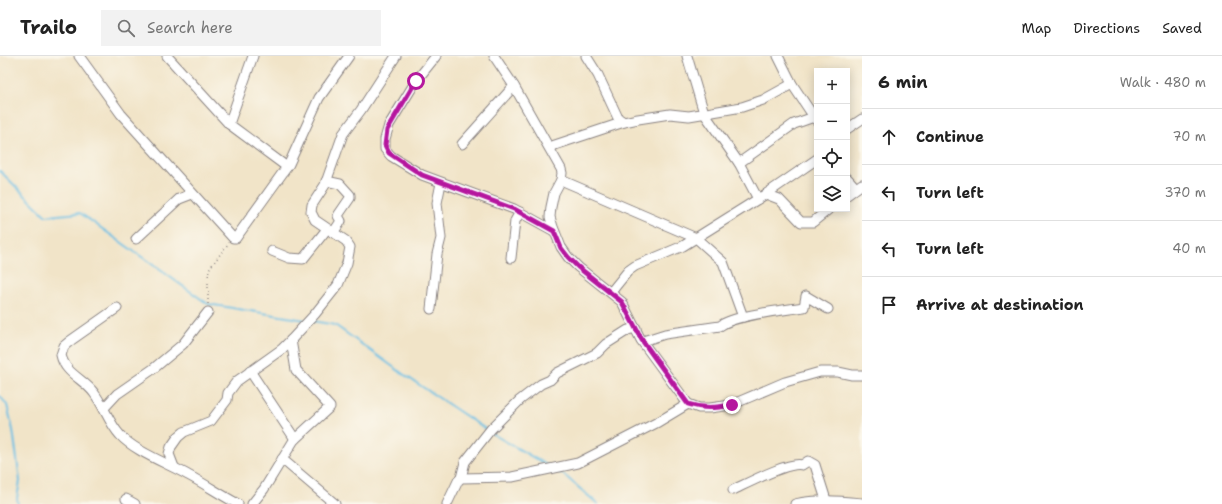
<!DOCTYPE html>
<meta charset="utf-8">
<style>
:root{--surface:#fff;--page:#f2f2f2;--text:#222;--muted:#767676;--line:#e0e0e0}
body{margin:0;font-family:"Shantell Sans",sans-serif;background:var(--page);color:var(--text)}
.controls{position:absolute;right:12px;top:12px;display:grid;overflow:hidden;border-radius:0px;box-shadow:0 2px 10px #0003}
.controls button{width:36px;height:36px;display:grid;place-items:center;padding:0;border:0;border-bottom:1px solid var(--line);background:var(--surface);color:var(--text);font:20px sans-serif}
.stop{position:absolute;width:12px;height:12px;margin:-9px;border:3px solid #b5179e;border-radius:50%;background:#fff}
.stop.end{background:#b5179e;border-color:#fff;box-shadow:0 1px 4px #0008}
.list{margin:0;padding:0;list-style:none}
h2{display:flex;justify-content:space-between;align-items:center;height:52px;margin:0;padding:0 16px;font-size:17px}
h2 small{font-size:13px;font-weight:400;color:var(--muted)}
.list li{display:grid;grid-template-columns:26px 1fr auto;gap:12px;align-items:center;box-sizing:border-box;height:56px;padding:0 16px;border-top:1px solid var(--line)}
.list b{display:block;font-size:15px;white-space:nowrap}
.list em{font-size:13px;font-style:normal;color:var(--muted)}
.icon{flex:none;width:22px;height:22px;fill:none;stroke:currentColor;stroke-width:2;stroke-linecap:round;stroke-linejoin:round}
.map{position:relative;flex:none;width:862px;height:448px;overflow:hidden}
header{display:flex;align-items:center;gap:24px;box-sizing:border-box;height:56px;padding:0 20px;background:var(--surface);border-bottom:1px solid var(--line)}
header strong{font-size:19px}
nav{display:flex;gap:22px;margin-inline-start:auto;font-size:14px}
.search{width:280px;height:36px;background:var(--page);display:flex;align-items:center;gap:10px;box-sizing:border-box;padding:0 14px;border-radius:0px;color:var(--muted);font-size:15px}
main{display:flex}
aside{flex:1;background:var(--surface)}
.map>svg:first-child{display:block}
.lines{fill:none;stroke-linecap:round;stroke-linejoin:round}
.stream{stroke:#67bee4;stroke-width:2}
.minor-casing{stroke:#8a8382;stroke-width:11}
.path{stroke:#8a8382;stroke-width:1.5;stroke-dasharray:1 3;stroke-linecap:butt}
.minor{stroke:#fff;stroke-width:9}
.route{stroke:#b5179e;stroke-width:5}
</style>
<header>
<strong>Trailo</strong>
<div class="search"><svg class="icon" aria-label="search" viewBox="0 0 24 24"><circle cx="10" cy="10" r="6"/><path d="M15 15l6 6"/></svg>Search here</div>
<nav><a>Map</a><a>Directions</a><a>Saved</a></nav>
</header>
<main>
<div class="map">
<svg width="862" height="448" viewBox="0 0 862 448">
<rect width="100%" height="100%" fill="#fbf7ec"/>
<filter id="ink" filterUnits="userSpaceOnUse"><feTurbulence type="fractalNoise" baseFrequency=".025" numOctaves="2"/><feDisplacementMap in="SourceGraphic" scale="8" xChannelSelector="R" yChannelSelector="G"/><feConvolveMatrix kernelMatrix="1 2 1 2 8 2 1 2 1" color-interpolation-filters="sRGB"/></filter>
<filter id="wash" filterUnits="userSpaceOnUse"><feTurbulence type="fractalNoise" baseFrequency=".012" numOctaves="4" result="noise"/><feDisplacementMap in="SourceGraphic" scale="16" xChannelSelector="R" yChannelSelector="G"/><feGaussianBlur stdDeviation="0.9" result="paint"/><feColorMatrix in="noise" values="0 0 0 0 0 0 0 0 0 0 0 0 0 0 0 0 0 1.4 0 .05"/><feComposite in="paint" operator="in"/></filter>
<g filter="url(#wash)">
<rect width="100%" height="100%" fill="#f1e4c8"/>
<g class="lines">
<g class="stream">
<polyline points="0,115 46,160 80,157 208,248 305,264"/>
<polyline points="313,265 335,269 403,318 487,374"/>
<polyline points="0,340 7,349 13,374 20,425 17,442 18,448"/>
<polyline points="491,377 548,410"/>
<polyline points="557,415 564,419 598,448"/>
</g>
</g>
</g>
<g filter="url(#ink)">
<g class="lines">
<defs>
<g id="minor">
<polyline points="79,0 121,58 233,182 236,182 238,179 289,108 319,42 349,0"/>
<polyline points="167,0 229,68 287,111"/>
<polyline points="436,0 416,25 389,69 385,83 385,93 391,100 422,119 514,153 554,175"/>
<polyline points="494,0 514,30 561,113 562,117 561,124 554,137 551,151 550,161 553,171 561,191 568,201 578,211 622,246 641,284 688,348"/>
<polyline points="586,0 598,19 618,62 624,66"/>
<polyline points="687,0 704,57 739,107"/>
<polyline points="778,0 792,28 816,64"/>
<polyline points="229,68 253,0"/>
<polyline points="847,73 862,63"/>
<polyline points="462,88 514,30"/>
<polyline points="549,91 624,66 638,63 670,58 689,60 742,51 763,44 792,28"/>
<polyline points="847,122 856,132"/>
<polyline points="561,124 696,182 723,206 743,261"/>
<polyline points="326,125 340,128 350,139 350,142 339,158 338,160 341,165 333,177"/>
<polyline points="766,138 779,143 801,166 813,166 829,153"/>
<polyline points="847,139 862,128"/>
<polyline points="758,143 739,107 794,68 814,61"/>
<polyline points="136,183 179,143 192,138"/>
<polyline points="272,195 289,202 303,203 327,173"/>
<polyline points="511,202 515,165 520,156"/>
<polyline points="611,236 628,215 635,210 683,190 766,138 817,103"/>
<path d="M117,252L70,285L64,290L61,299C65,318 84,323 94,337C104,350 109,367 120,379C134,395 169,408 188,419C205,428 221,439 238,448"/>
<polyline points="431,253 437,198 441,182 437,147 441,127"/>
<path d="M643,285L665,278L720,270C734,259 785,254 804,251L806,240L828,253"/>
<polyline points="250,315 295,383"/>
<polyline points="104,352 117,338 153,313 183,288 208,256"/>
<polyline points="282,403 335,448"/>
<polyline points="174,411 169,398 171,391 178,381 184,376 211,365 227,344 228,337 237,325 282,293 291,284 315,258 338,229 347,207 350,191 346,185 315,164 311,156 312,149 325,129 343,78 361,54 396,0"/>
<polyline points="461,422 465,406 491,373 520,344 541,328 550,324 557,317 597,297 606,288 628,274 636,272"/>
<path d="M733,434C746,428 789,405 802,409L808,405L815,409L826,444"/>
<polyline points="126,443 135,448"/>
<polyline points="252,448 264,433 294,384 330,351 296,314 291,284"/>
<polyline points="447,448 458,425 461,422 512,421 578,407 658,366 688,348 699,352 710,352 731,349 785,326 820,316 838,316 852,319 862,319"/>
<path d="M795,448C818,443 839,445 862,447"/>
</g>
</defs>
<use href="#minor" class="minor-casing"/>
<polyline class="path" points="208,248 208,222 209,213 228,188"/>
<use href="#minor" class="minor"/>
</g>
</g>
<g class="lines" filter="url(#ink)">
<path class="route" d="M416,25L387,74L385,89L389,97L422,119L514,153L554,175L561,192L568,201L578,211L622,246L642,284L688,348C703,353 716,352 732,349"/>
</g>
</svg>
<div class="controls">
<button>+</button>
<button>−</button>
<button><svg class="icon" aria-label="locate" viewBox="0 0 24 24"><circle cx="12" cy="12" r="6"/><path d="M12 2v4M12 18v4M2 12h4M18 12h4"/></svg></button>
<button><svg class="icon" aria-label="layers" viewBox="0 0 24 24"><path d="M12 4l9 5-9 5-9-5zM3 14l9 5 9-5"/></svg></button>
</div>
<div class="stop" style="left:416px;top:25px"></div>
<div class="stop end" style="left:732px;top:349px"></div>
</div>
<aside>
<h2>6 min<small>Walk · 480 m</small></h2>
<ul class="list">
<li><svg class="icon" aria-label="ahead" viewBox="0 0 24 24"><path d="M12 20V5M6 11l6-6 6 6"/></svg><div><b>Continue</b></div><em>70 m</em></li>
<li><svg class="icon" aria-label="left" viewBox="0 0 24 24"><path d="M17 20v-9H6M10 6l-5 5 5 5"/></svg><div><b>Turn left</b></div><em>370 m</em></li>
<li><svg class="icon" aria-label="left" viewBox="0 0 24 24"><path d="M17 20v-9H6M10 6l-5 5 5 5"/></svg><div><b>Turn left</b></div><em>40 m</em></li>
<li><svg class="icon" aria-label="arrive" viewBox="0 0 24 24"><path d="M6 21V4h12l-3 4 3 4H6"/></svg><div><b>Arrive at destination</b></div></li>
</ul>
</aside>
</main>
